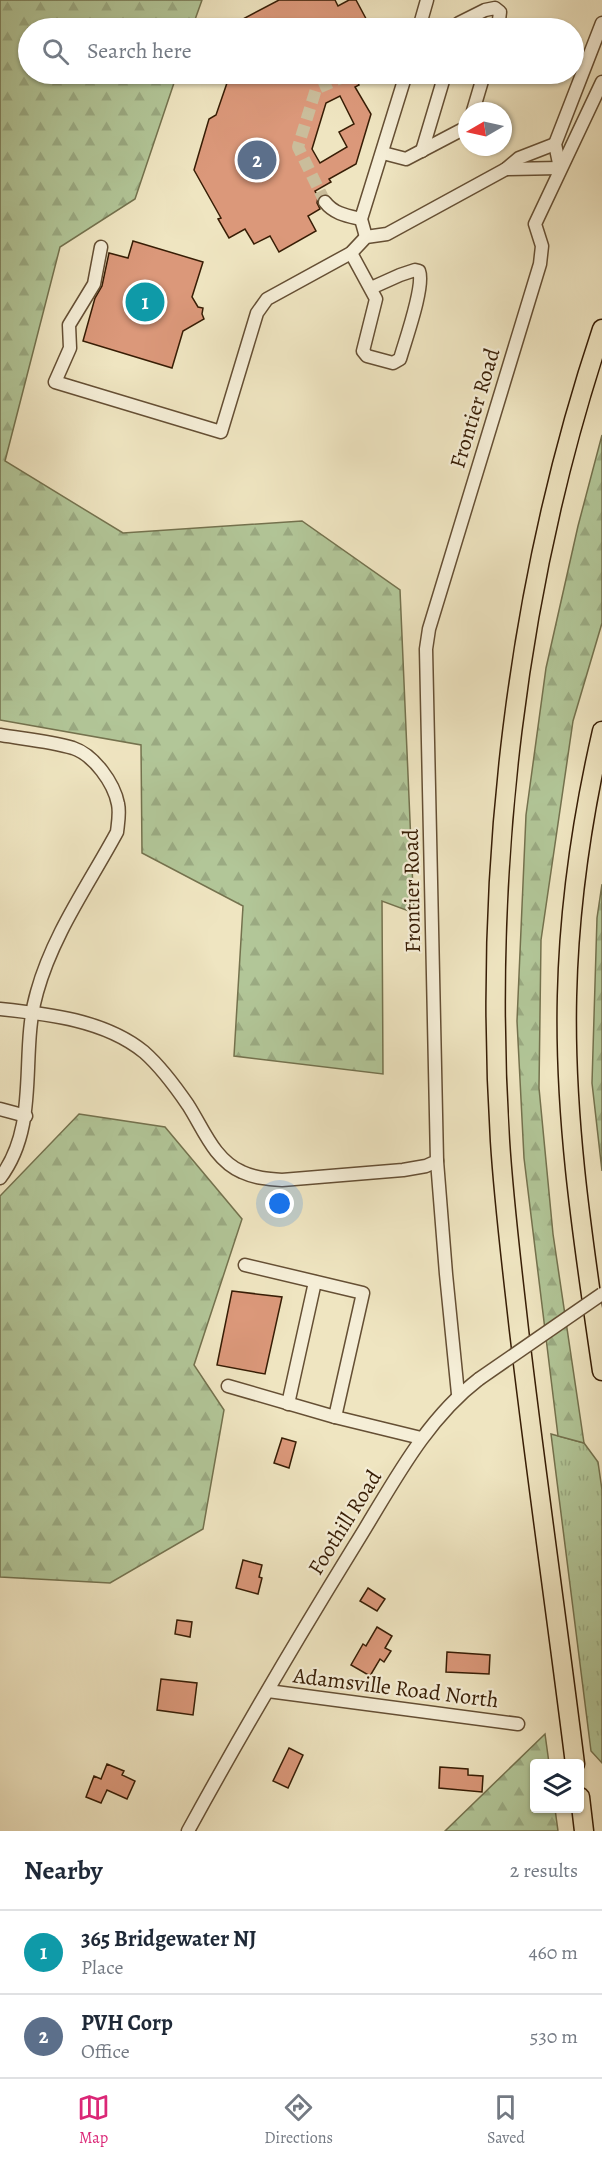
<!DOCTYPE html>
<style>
:root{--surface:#fff;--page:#f2f2f3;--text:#1f2937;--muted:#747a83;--line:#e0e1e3;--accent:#db2777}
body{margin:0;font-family:Alegreya,serif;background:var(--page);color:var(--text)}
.controls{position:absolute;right:18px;bottom:18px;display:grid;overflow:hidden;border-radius:6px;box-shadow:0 2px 4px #0004}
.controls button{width:54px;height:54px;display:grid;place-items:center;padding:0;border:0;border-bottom:2px solid var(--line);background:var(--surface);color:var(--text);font:30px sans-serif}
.compass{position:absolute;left:458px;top:102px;width:54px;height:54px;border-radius:50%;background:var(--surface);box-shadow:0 2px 4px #0004;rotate:261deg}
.you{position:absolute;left:280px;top:1204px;width:21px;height:21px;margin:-15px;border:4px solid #fff;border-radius:50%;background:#1a73e8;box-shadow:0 0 0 9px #1a73e833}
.badge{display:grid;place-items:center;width:39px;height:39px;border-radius:50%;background:var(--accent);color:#fff;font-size:20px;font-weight:700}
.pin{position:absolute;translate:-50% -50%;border:3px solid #fff;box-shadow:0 2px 6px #0006}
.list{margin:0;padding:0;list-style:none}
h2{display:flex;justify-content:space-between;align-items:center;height:78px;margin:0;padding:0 24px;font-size:26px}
h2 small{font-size:20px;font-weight:400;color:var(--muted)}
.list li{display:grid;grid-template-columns:39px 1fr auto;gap:18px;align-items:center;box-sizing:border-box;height:84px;padding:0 24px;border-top:2px solid var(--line)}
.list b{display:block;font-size:22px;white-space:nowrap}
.list p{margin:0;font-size:20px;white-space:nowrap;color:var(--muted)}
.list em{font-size:20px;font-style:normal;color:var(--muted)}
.icon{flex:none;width:33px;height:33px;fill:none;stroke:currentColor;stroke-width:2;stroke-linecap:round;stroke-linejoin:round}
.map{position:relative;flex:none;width:602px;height:1831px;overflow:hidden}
.search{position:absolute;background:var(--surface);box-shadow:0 2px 4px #0004;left:18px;right:18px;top:18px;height:66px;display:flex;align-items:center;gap:15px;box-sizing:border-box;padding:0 21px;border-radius:33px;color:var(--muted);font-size:22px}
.sheet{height:246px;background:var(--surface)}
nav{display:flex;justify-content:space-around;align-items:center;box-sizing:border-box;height:84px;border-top:2px solid var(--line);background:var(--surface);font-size:16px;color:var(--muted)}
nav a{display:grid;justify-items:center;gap:3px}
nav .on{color:var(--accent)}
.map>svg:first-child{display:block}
.grass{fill:url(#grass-tufts);stroke:#74724e;stroke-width:1.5}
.forest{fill:url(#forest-firs);stroke:#74724e;stroke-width:1.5}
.building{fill:#db987a;stroke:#371d05;stroke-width:1.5;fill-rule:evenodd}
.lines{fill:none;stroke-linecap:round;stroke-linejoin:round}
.minor-tunnel{stroke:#cabd9b;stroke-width:12;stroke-dasharray:12 6;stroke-linecap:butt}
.minor-casing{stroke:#654f34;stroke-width:15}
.highway-casing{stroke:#371d05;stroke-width:21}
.minor{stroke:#f5eed7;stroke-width:12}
.highway{stroke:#efe5c1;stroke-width:18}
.minor-bridge-casing{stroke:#654f34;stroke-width:15;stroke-linecap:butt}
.minor-bridge{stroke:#f5eed7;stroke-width:12}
.labels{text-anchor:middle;stroke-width:4.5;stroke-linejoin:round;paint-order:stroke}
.street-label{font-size:22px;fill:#371d05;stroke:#f5eed7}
</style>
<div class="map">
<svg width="602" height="1831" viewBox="0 0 602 1831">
<defs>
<pattern id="grass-tufts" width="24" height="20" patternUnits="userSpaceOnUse" patternTransform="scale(1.5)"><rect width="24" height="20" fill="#b2c698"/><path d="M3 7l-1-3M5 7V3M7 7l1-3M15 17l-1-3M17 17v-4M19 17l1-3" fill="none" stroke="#9aaa82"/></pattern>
<pattern id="forest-firs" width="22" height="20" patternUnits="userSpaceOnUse" patternTransform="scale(1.5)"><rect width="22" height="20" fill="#b2c698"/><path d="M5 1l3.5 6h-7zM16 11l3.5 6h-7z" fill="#9aaa82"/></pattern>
</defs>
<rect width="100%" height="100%" fill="#efe5c1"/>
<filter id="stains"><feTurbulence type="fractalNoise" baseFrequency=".00333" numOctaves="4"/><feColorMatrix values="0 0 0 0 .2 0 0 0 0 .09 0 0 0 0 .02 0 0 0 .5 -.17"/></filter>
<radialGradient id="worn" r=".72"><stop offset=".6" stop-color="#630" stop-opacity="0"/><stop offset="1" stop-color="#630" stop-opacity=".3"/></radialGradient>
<polygon class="grass" points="551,1434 584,1443 598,1462 602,1490 602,1763 591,1751"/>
<g class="forest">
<polygon points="0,0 202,0 192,28 28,28 28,74 177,74 135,199 60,247 5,461 123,533 302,521 400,590 414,913 382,901 383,1074 234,1056 243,906 142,853 141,745 0,720"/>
<polygon points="602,435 602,623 573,721 541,940 539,1088 553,1234 584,1443 558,1436 524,1158 517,1021 526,815 546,668 578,526"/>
<polygon points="602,884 602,1171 592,1083 597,918"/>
<polygon points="79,1114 165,1127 242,1219 194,1365 224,1410 203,1529 110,1583 0,1577 0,1196"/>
<polygon points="545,1734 549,1763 534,1764 534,1808 555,1809 558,1831 445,1831"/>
</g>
<g class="building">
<polygon points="279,0 335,0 338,6 349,0 356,0 371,28 226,28"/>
<path d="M224,74H353L359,85L355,87L371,114L356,164L329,179L331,182L315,191L318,197L317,203L320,209L308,216L316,231L279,252L270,236L254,244L245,229L229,238L218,219L221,218L194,170L209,119L216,115L228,80ZM340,96L354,124L339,132L347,147L320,163L312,149L326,103Z"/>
<polygon points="133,241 203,262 192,297 198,307 203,308 202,314 204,319 183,331 172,368 83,341 95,298 102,286 109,253 128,258"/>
<polygon points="232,1291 282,1297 265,1374 217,1365"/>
<polygon points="282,1438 296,1442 289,1468 274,1463"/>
<polygon points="243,1560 262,1565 259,1577 262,1578 258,1594 236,1588"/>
<polygon points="368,1588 385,1599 377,1611 360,1601"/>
<polygon points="177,1620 192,1622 190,1637 175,1634"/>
<polygon points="377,1627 392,1636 385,1648 391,1651 384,1662 380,1659 370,1676 351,1665 363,1644 366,1646"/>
<polygon points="447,1652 490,1655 489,1674 446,1672"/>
<polygon points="161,1679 197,1683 193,1715 157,1710"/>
<polygon points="289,1748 303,1755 288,1788 273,1781"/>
<polygon points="107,1764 124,1771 122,1775 135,1781 127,1799 107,1790 101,1803 86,1797 94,1776 101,1779"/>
<polygon points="440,1767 468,1769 468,1775 483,1776 482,1792 439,1788"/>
</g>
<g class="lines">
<polyline class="minor-tunnel" points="325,202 298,147 316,89 350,74"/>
<defs>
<g id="minor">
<polyline points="419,28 427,0"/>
<polyline points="457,28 459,23 485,10 495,8 500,12 498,28"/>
<polyline points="473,111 484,74"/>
<polyline points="422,151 445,74"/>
<polyline points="383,153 406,159 467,127"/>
<polyline points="560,168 555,144 602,23"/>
<polyline points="506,169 560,168"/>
<path d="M325,202C334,214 348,216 361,219"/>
<polyline points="366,237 361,219 406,74"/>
<polyline points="101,247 94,284 69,325 70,348 55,382 221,432 257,313 267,299 351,253 366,237 387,234 506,169 519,158 555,144"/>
<path d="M351,253L376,299L363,351L367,356L393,363L400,359C405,341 425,286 419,271L415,270L400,275L371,288"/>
<path d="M0,735C24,739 50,741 73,748C94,755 114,783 118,804C120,813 118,823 117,832C89,884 53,934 37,992C19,1053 41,1124 0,1178"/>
<path d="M0,1009C48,1014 105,1020 144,1052C161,1067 175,1086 188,1105C203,1128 214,1160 242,1172C255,1178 268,1179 282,1180L403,1170L426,1166L437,1161L426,649L429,629L540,264L542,246L535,224L602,82"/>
<polyline points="0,1109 26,1116"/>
<polyline points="437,1161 446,1274 458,1394"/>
<polyline points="245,1265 363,1293 335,1417 421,1438"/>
<polyline points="228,1386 335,1417"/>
<polyline points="288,1404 315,1282"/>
<polyline points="268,1691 518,1724"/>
<path d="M188,1831C241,1734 297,1639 355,1545C392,1486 423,1422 479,1379"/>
</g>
<g id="highway">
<path d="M602,731C582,818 569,907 567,996C564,1122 584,1247 602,1371"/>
<path d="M575,1764C557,1619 536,1475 519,1330C512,1267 504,1204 500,1141C483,872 516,585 602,329"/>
<polyline points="580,1797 584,1831"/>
</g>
</defs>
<use href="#minor" class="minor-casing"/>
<use href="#highway" class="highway-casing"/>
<use href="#minor" class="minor"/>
<use href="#highway" class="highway"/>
<defs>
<polyline id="minor-bridge" points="479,1379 602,1294"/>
</defs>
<use href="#minor-bridge" class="minor-bridge-casing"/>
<use href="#minor-bridge" class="minor-bridge"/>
</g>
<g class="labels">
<g class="street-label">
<text transform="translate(474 408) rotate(-73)" y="8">Frontier Road</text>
<text transform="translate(411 891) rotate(-91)" y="8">Frontier Road</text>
<text transform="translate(344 1522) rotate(-58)" y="8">Foothill Road</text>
<text transform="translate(396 1687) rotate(7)" y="8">Adamsville Road North</text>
</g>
</g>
<rect width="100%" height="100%" filter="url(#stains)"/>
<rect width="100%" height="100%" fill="url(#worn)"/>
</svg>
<div class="controls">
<button><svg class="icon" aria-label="layers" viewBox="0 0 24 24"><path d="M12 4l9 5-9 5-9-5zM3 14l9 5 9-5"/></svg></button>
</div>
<svg class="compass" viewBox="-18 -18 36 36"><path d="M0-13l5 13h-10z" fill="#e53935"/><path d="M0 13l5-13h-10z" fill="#747a83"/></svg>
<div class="you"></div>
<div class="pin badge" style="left:145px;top:302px;background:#0f9aa8">1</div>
<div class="pin badge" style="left:257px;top:160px;background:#5c6f8a">2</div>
<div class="search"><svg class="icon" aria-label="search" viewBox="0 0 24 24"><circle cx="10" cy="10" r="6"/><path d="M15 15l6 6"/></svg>Search here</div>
</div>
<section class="sheet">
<h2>Nearby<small>2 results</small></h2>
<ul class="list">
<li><span class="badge" style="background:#0f9aa8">1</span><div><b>365 Bridgewater NJ</b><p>Place</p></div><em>460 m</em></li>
<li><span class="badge" style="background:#5c6f8a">2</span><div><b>PVH Corp</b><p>Office</p></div><em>530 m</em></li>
</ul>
</section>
<nav>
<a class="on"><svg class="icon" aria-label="map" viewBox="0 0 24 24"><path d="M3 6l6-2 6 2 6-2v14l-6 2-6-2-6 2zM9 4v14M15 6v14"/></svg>Map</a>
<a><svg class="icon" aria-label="directions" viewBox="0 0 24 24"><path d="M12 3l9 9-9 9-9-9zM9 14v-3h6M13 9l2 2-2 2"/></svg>Directions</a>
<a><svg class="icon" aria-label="saved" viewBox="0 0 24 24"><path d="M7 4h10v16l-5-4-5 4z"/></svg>Saved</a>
</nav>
